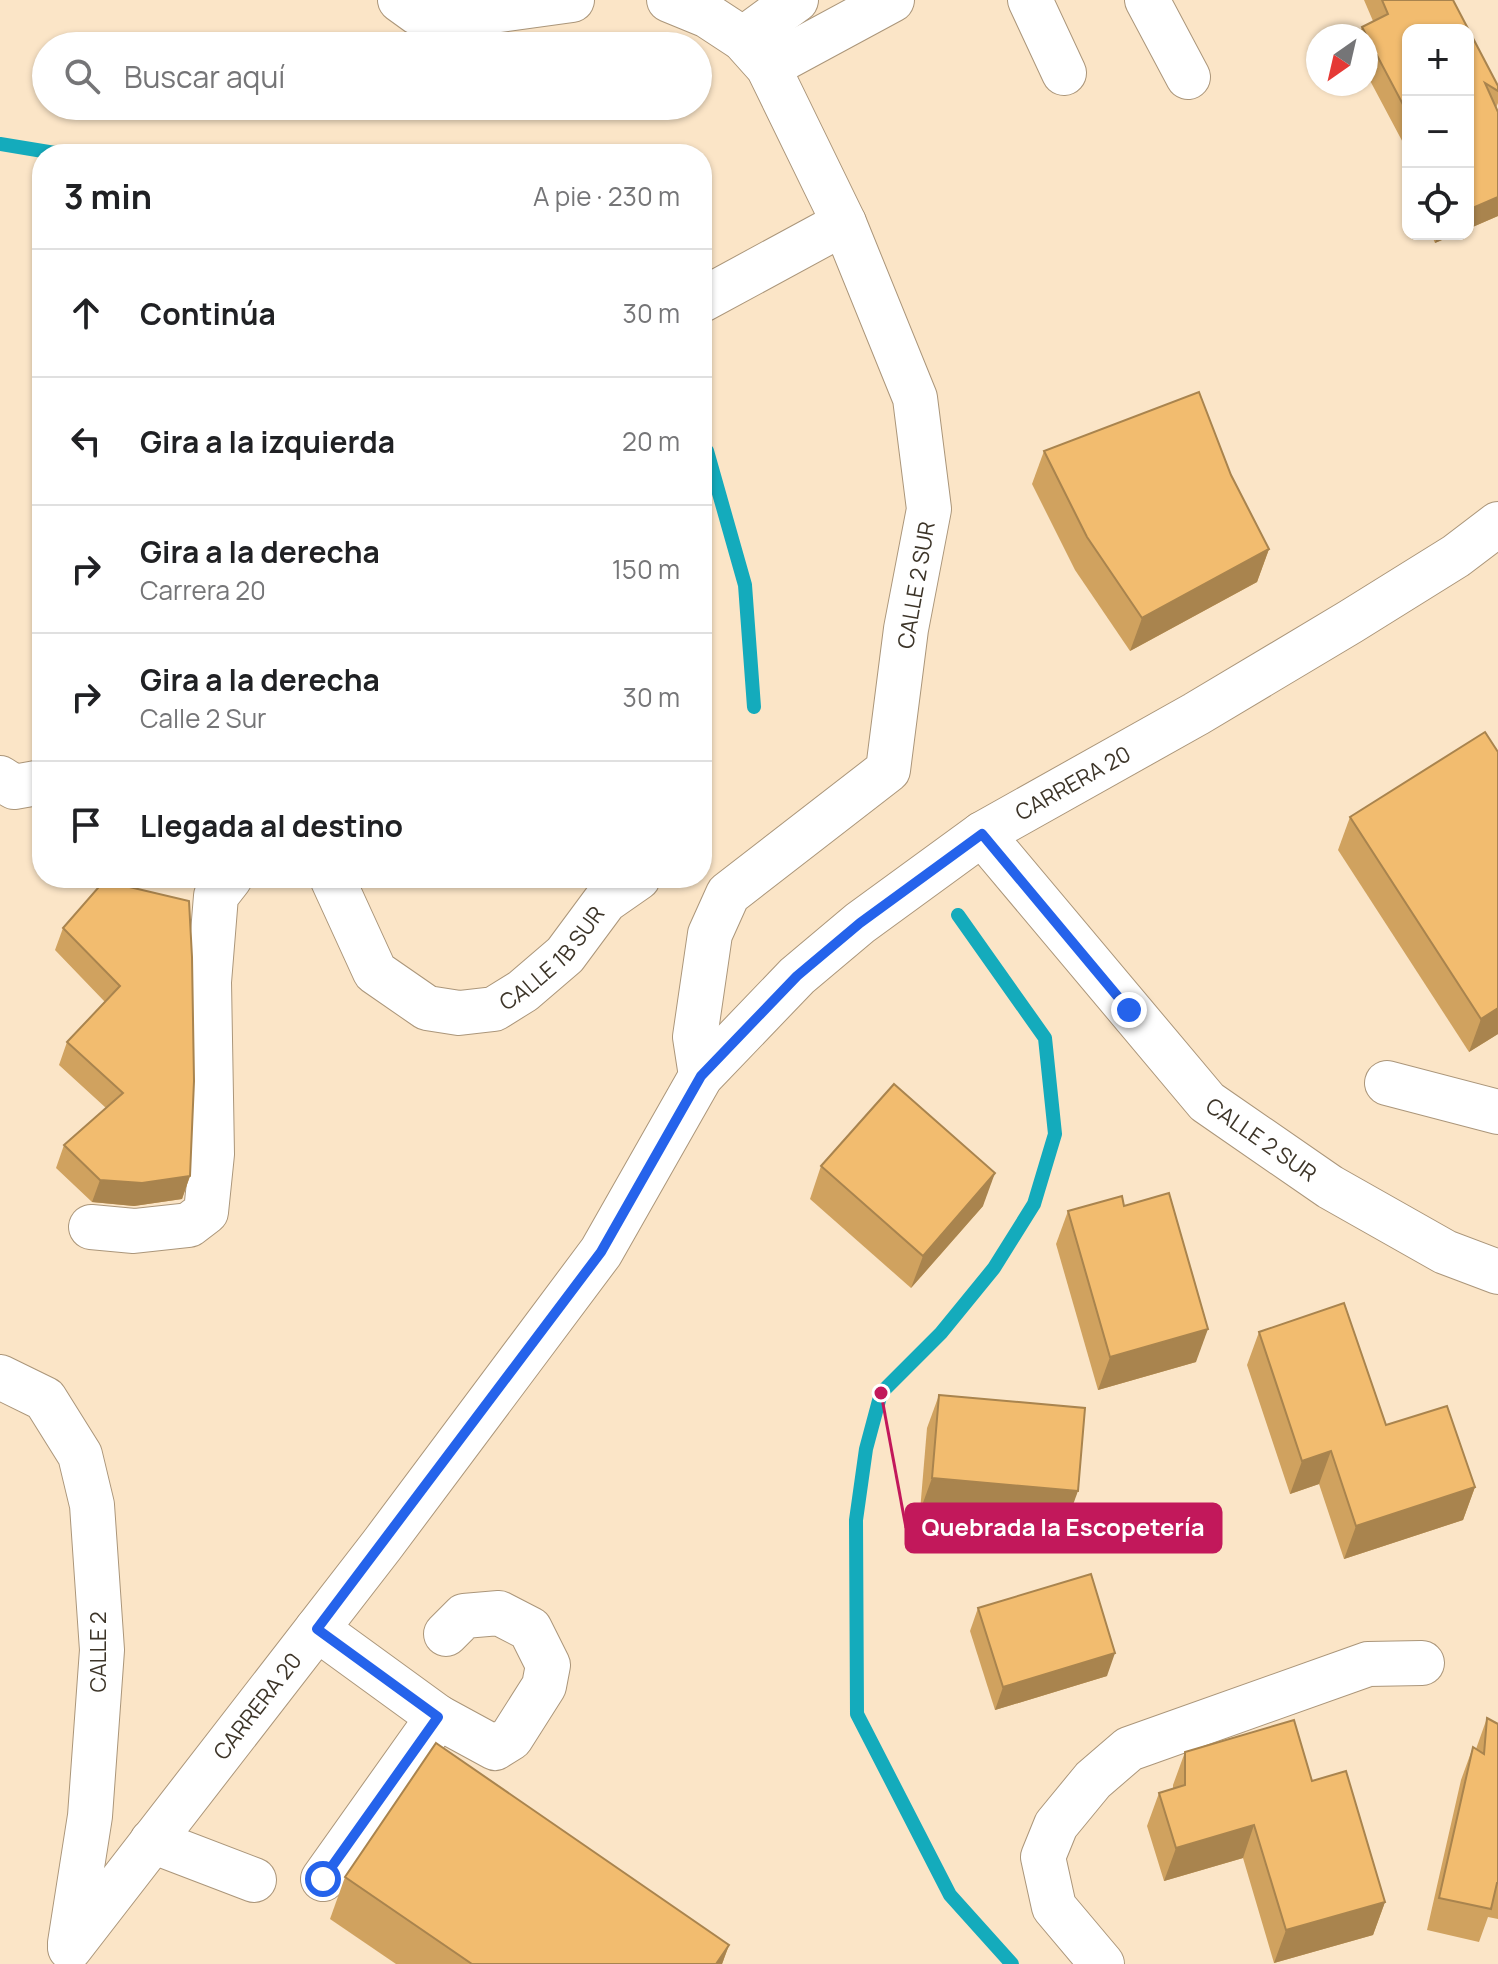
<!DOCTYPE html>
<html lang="es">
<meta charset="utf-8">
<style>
:root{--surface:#fff;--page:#f2f2f2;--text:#202124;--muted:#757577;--line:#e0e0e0}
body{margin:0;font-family:Manrope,sans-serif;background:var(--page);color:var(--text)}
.controls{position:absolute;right:24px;top:24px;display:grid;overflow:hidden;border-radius:16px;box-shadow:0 2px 6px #0004}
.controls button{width:72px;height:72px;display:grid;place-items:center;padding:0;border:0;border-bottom:2px solid var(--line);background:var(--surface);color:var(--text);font:40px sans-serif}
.compass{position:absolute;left:1306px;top:24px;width:72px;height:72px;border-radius:50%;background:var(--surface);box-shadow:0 2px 6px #0004;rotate:214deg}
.stop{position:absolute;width:24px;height:24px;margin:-18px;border:6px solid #2563eb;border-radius:50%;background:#fff}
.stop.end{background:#2563eb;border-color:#fff;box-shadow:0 2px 8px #0008}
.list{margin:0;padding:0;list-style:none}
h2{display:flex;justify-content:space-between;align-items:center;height:104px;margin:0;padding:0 32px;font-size:34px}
h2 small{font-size:26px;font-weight:400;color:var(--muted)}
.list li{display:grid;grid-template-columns:52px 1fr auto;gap:24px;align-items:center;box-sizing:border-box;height:128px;padding:0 32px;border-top:2px solid var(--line)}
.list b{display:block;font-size:30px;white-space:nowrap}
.list p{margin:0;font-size:26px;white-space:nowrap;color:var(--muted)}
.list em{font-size:26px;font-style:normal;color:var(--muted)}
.icon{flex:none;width:44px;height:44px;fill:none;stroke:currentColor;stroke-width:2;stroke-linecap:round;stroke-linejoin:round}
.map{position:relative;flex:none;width:1498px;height:1964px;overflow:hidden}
.search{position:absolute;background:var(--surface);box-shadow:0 2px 6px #0004;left:32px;top:32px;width:680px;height:88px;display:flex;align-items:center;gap:20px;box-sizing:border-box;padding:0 28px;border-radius:44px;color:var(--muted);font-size:30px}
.panel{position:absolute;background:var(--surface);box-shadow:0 2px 6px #0004;left:32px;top:144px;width:680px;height:744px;border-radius:32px}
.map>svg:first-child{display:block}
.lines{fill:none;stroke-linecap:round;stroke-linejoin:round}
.stream{stroke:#14abbc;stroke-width:14}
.minor-casing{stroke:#ab967a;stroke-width:46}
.minor{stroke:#fff;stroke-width:44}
.wall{fill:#d0a25f}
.shaded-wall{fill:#a9844e}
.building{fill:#f2bc6f;stroke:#a9844e;stroke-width:2}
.route{stroke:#2563eb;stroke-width:10}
.labels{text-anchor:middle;stroke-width:6;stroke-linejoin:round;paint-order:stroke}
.street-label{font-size:22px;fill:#3d3529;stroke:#fff}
.leader{fill:none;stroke:#c2185b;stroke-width:3}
.callout-dot{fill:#c2185b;stroke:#fff;stroke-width:3}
.callout{fill:#c2185b;stroke:#c2185b;stroke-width:3}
.callout-label{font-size:24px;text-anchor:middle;font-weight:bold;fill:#fff}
</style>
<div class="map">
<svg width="1498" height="1964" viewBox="0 0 1498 1964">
<rect width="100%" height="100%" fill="#fbe5c7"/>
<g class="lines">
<g class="stream">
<polyline points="0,144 61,154"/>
<polyline points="702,446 707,451 745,585 754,707"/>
<polyline points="958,915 1045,1038 1055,1134 1034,1204 994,1268 941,1333 881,1393 866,1449 856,1520 857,1714 950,1895 1012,1964"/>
</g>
<defs>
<g id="minor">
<polyline points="400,0 418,13 456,16 572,0"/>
<polyline points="669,0 708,16 743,39 768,67 844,223 915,398 929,509 906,629 888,770 728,894 710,934 695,1037 701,1076"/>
<polyline points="1030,0 1064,73"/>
<polyline points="1147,0 1188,77"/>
<polyline points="743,39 796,0"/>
<polyline points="768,67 892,0"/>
<polyline points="702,300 844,223"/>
<polyline points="0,778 14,787 42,782"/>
<path id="s1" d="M982,834L1207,1102L1330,1187L1445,1252L1498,1272"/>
<path id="s2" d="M332,878L375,972L427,1008L459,1013L494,1009L523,991L565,955L605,901L638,878"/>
<polyline points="1387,1083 1498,1112"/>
<polyline points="91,1227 134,1231 189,1225 206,1212 212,1154 209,982 216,896 230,878"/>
<polyline points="0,1377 45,1399 80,1455 92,1505 102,1650 90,1816 70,1943"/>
<polyline points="317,1629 438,1717 323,1879"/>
<polyline points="438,1717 495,1748 511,1738 544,1686 548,1665 530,1629 499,1613 464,1616 446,1634"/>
<polyline points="152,1841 254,1880"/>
<path id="s3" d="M70,1948L382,1545L601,1252L701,1076L797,976L860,923L982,834L1196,714L1350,622L1456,556L1498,524"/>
<polyline points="1102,1964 1054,1907 1043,1857 1056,1825 1093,1780 1129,1749 1368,1664 1422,1663"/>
</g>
</defs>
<use href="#minor" class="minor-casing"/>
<use href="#minor" class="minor"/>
</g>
<g class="wall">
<polygon points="1364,0 1453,0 1498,86 1498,103 1496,108 1498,112 1498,216 1468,229 1468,30 1408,30 1408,152 1366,73 1366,36 1359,36 1362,27 1373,21"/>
<polygon points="1408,161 1408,179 1404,171"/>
<polygon points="1431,234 1456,234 1435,243"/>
<polygon points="1044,451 1231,475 1269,549 1257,582 1130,651 1075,570 1032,484"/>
<polygon points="1498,752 1498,1034 1469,1052 1338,850 1350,817"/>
<polygon points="104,881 190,1176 182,1199 134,1206 92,1202 56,1168 64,1145 106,1108 59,1065 67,1042 105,1002 55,950 63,928"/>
<polygon points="821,1166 983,1206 911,1288 810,1199"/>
<polygon points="1124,1206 1196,1362 1098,1390 1056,1244 1068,1211"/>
<polygon points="1259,1332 1386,1425 1475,1487 1463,1520 1344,1559 1319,1484 1290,1494 1247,1365"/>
<polygon points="939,1395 1066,1524 920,1511 927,1428"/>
<polygon points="978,1608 1107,1676 995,1710 970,1631"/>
<polygon points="1487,1718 1498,1724 1498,1919 1488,1917 1479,1942 1427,1930 1461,1780 1473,1747 1476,1749"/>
<polygon points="1185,1752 1312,1781 1385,1902 1373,1935 1274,1963 1243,1858 1164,1881 1147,1826 1159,1793 1173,1789 1173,1785"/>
<polygon points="345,1877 729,1945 722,1964 396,1964 330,1919"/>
</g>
<g class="shaded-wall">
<polygon points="1498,197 1498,216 1468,229 1468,210"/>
<polygon points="1438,234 1456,234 1435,243"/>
<polygon points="1269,549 1257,582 1130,651 1142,618"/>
<polygon points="1498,1008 1498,1034 1469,1052 1481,1019"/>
<polygon points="995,1173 983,1206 911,1288 923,1256"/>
<polygon points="190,1176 182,1199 134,1206 92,1202 100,1180"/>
<polygon points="1208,1329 1196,1362 1098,1390 1110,1357"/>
<polygon points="1331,1451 1319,1484 1290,1494 1302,1461"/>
<polygon points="932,1478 1078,1491 1066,1524 920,1511"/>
<polygon points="1475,1487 1463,1520 1344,1559 1356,1526"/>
<polygon points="1115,1653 1107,1676 995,1710 1003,1687"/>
<polygon points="1254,1825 1243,1858 1164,1881 1176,1848"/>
<polygon points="1385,1902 1373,1935 1274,1963 1286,1930"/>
<polygon points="729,1945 722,1964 716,1964"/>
</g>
<g class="building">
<polygon points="1382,0 1453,0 1498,86 1498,91 1485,83 1498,112 1498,197 1468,210 1468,30 1408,30 1408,114 1362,27 1388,14"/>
<polygon points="1199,392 1231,475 1269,549 1142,618 1087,537 1044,451"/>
<polygon points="1485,732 1498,752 1498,1008 1481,1019 1350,817"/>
<polygon points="104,881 189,901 192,957 194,1081 190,1176 142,1183 100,1180 64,1145 123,1093 67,1042 120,986 63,928"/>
<polygon points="894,1084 995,1173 923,1256 821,1166"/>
<polygon points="1169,1193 1208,1329 1110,1357 1068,1211 1122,1196 1124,1206"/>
<polygon points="1344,1303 1386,1425 1447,1406 1475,1487 1356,1526 1331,1451 1302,1461 1259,1332"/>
<polygon points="939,1395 1085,1408 1078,1491 932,1478"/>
<polygon points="1091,1574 1115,1653 1003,1687 978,1608"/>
<polygon points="1487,1718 1498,1724 1498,1883 1497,1883 1491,1909 1439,1898 1473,1747 1484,1754"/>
<polygon points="1294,1720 1312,1781 1346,1771 1385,1902 1286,1930 1254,1825 1176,1848 1159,1793 1185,1785 1185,1752"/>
<polygon points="436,1743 729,1945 716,1964 472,1964 345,1877"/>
</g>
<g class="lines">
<polyline class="route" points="323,1879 438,1717 317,1629 601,1252 701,1076 797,976 860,923 982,834 1129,1010"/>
</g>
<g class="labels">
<g class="street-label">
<text transform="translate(916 585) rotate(-80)" y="8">CALLE 2 SUR</text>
<text dy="8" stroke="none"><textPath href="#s3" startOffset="1554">CARRERA 20</textPath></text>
<text dy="8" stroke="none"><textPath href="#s2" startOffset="312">CALLE 1B SUR</textPath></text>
<text dy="8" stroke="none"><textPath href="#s1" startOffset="416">CALLE 2 SUR</textPath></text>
<text transform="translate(98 1652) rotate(-90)" y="8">CALLE 2</text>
<text dy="8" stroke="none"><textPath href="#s3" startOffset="306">CARRERA 20</textPath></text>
</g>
</g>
<path class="leader" d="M881 1393L906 1528"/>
<circle class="callout-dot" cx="881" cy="1393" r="8"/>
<rect class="callout" x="906" y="1504" width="315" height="48" rx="8"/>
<g class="callout-label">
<text x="1063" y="1536">Quebrada la Escopetería</text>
</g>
</svg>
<div class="controls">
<button>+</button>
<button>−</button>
<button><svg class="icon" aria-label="locate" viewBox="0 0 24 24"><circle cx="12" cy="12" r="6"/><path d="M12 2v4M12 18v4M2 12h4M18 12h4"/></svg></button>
</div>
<svg class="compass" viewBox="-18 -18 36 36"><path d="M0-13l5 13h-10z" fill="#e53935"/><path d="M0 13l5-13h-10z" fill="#757577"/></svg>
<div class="stop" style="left:323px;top:1879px"></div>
<div class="stop end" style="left:1129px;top:1010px"></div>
<div class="search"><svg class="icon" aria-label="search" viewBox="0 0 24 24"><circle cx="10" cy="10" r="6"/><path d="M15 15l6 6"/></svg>Buscar aquí</div>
<section class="panel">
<h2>3 min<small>A pie · 230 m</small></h2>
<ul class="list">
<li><svg class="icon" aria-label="ahead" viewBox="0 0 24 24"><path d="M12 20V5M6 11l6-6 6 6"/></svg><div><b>Continúa</b></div><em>30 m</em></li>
<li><svg class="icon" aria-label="left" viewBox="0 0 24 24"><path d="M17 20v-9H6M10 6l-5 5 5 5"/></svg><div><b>Gira a la izquierda</b></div><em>20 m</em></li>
<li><svg class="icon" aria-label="right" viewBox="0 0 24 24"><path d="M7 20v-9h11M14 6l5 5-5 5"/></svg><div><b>Gira a la derecha</b><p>Carrera 20</p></div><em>150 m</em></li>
<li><svg class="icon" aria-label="right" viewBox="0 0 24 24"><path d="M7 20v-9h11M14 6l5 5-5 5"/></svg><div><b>Gira a la derecha</b><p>Calle 2 Sur</p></div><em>30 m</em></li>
<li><svg class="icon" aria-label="arrive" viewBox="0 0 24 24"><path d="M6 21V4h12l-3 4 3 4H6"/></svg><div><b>Llegada al destino</b></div></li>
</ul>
</section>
</div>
